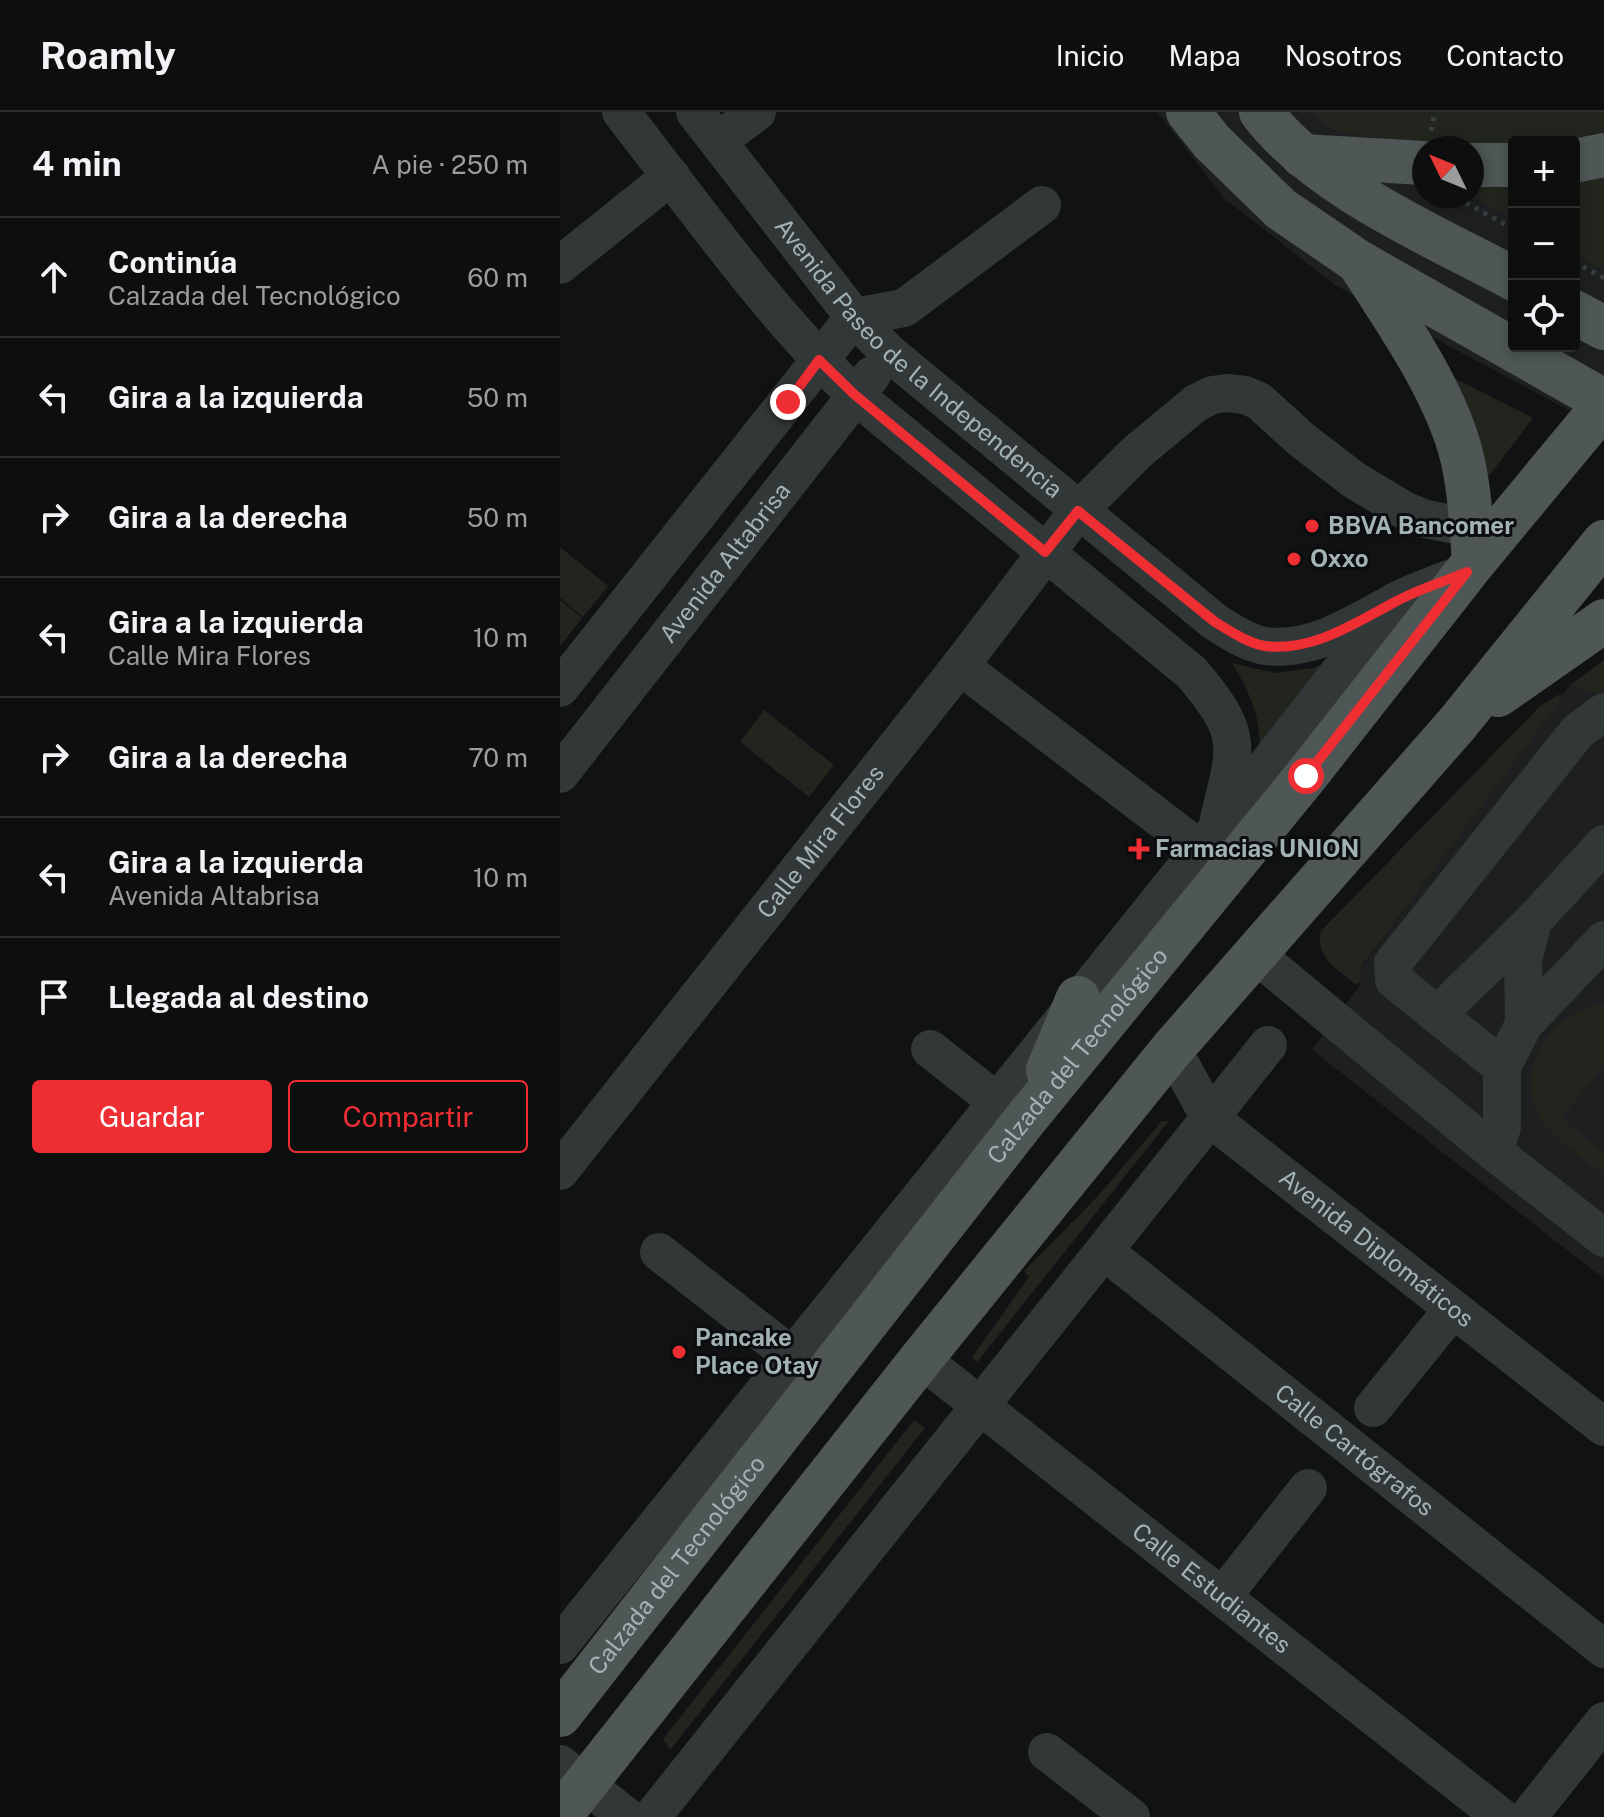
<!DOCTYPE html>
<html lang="es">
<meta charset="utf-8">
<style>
:root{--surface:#0d0e0e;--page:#161717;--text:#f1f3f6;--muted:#9a9c9e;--line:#2d2e2e;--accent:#ee2e33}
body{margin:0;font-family:"Public Sans",sans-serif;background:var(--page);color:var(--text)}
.controls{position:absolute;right:24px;top:24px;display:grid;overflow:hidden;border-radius:8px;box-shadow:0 4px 12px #0003}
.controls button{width:72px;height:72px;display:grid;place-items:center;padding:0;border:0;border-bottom:2px solid var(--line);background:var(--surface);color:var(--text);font:40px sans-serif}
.compass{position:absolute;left:852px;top:24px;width:72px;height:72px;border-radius:50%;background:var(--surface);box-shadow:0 4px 12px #0003;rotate:313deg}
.stop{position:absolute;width:24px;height:24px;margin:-18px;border:6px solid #ee2e33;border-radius:50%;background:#fff}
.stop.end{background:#ee2e33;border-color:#fff;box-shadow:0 2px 8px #0008}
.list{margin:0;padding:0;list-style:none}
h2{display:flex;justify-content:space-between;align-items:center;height:104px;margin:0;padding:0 32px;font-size:34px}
h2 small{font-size:26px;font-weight:400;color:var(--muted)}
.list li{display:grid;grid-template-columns:52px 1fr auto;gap:24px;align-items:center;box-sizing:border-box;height:120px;padding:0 32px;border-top:2px solid var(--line)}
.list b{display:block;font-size:30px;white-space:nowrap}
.list p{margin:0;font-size:26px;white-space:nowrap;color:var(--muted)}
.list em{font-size:26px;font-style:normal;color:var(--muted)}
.actions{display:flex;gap:16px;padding:24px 32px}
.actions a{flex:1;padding:18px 0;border:2px solid var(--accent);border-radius:8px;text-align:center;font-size:28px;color:var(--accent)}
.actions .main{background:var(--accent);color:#fff}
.icon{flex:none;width:44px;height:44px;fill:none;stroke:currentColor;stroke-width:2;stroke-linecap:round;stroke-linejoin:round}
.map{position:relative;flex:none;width:1044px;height:1705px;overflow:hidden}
header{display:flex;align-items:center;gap:48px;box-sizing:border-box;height:112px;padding:0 40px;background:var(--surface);border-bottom:2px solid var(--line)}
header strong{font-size:38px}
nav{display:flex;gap:44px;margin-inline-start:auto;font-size:28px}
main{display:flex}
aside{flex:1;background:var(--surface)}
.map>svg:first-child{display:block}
.built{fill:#1d1f20;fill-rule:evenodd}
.green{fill:#22251e}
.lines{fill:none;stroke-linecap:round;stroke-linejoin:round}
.path{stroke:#383e3f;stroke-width:5;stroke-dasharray:4 6;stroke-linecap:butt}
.minor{stroke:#323738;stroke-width:38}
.major{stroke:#4e5656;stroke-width:44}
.route{stroke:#ee2e33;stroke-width:10}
.poi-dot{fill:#ee2e33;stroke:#0c0d0e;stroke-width:3}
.labels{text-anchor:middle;stroke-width:6;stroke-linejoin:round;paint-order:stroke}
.street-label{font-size:24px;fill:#a3b3b3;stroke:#0c0d0e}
.poi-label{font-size:24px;font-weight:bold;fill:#a3b3b3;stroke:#0c0d0e;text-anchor:start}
</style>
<header>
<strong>Roamly</strong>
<nav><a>Inicio</a><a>Mapa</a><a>Nosotros</a><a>Contacto</a></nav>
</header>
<main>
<aside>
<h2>4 min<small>A pie · 250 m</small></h2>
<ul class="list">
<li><svg class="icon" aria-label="ahead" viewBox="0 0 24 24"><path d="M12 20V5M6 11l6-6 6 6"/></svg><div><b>Continúa</b><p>Calzada del Tecnológico</p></div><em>60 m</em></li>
<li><svg class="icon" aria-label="left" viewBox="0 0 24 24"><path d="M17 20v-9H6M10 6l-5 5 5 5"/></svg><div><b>Gira a la izquierda</b></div><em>50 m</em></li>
<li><svg class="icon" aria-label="right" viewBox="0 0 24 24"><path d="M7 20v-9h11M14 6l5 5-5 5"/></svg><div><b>Gira a la derecha</b></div><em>50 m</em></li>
<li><svg class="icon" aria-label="left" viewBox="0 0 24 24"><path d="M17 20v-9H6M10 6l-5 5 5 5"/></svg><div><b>Gira a la izquierda</b><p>Calle Mira Flores</p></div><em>10 m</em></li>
<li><svg class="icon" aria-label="right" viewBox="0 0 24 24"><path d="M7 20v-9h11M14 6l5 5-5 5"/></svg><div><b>Gira a la derecha</b></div><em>70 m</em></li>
<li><svg class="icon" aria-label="left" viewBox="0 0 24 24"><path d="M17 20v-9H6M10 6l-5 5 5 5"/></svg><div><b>Gira a la izquierda</b><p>Avenida Altabrisa</p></div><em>10 m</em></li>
<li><svg class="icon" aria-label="arrive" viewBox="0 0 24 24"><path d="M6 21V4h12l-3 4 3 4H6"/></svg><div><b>Llegada al destino</b></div></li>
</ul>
<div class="actions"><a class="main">Guardar</a><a>Compartir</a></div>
</aside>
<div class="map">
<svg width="1044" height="1705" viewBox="0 0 1044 1705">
<rect width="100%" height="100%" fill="#111213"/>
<g class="built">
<path d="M597,0H1044V267L1016,302L775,173L665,87ZM954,30H1014V234H954ZM864,36H912V84H864Z"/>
<polygon points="1010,573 1036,582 1044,578 1044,1167 752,938 801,872 802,855"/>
</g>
<g class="green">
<polygon points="754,0 1044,0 1044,25 1008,30 954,30 954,33 905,33 809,25 779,20 764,12"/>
<polygon points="1044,59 1044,159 1014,142 1014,63"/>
<polygon points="912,67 954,67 954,108 911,84"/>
<polygon points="892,265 973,306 913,385"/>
<polygon points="0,435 48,474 23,505 0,486"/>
<polygon points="0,488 22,506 0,534"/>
<path d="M777,547L699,647C702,607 692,585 672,551L715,561L753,556Z"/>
<polygon points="1044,548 1044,578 1036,582 1010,573"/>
<path d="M997,583L1004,584L802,854L801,871L795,872C777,856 755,846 761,819L980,594Z"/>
<polygon points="204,598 274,653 249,685 180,630"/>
<path d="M1044,891V954L1002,1006L1044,1041V1063C1026,1048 1002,1034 987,1016C946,966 987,900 1044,891Z"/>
<polygon points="602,1009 609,1009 417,1250 412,1245 469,1165 464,1159 538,1084"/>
<polygon points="354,1308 365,1316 110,1638 103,1627"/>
</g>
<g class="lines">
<g class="path">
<polyline points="871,19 875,0"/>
<polyline points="906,91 954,117"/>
<polyline points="1014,150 1044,166"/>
</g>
<g class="minor">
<path d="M61,0C136,96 207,198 295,283L632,561C684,623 677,632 659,707"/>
<path id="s1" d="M135,0L294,205L329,241L655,510C670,519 687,531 705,534C752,540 794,512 833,491C856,478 883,470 907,460"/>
<polyline points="158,29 197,0"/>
<polyline points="0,153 111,64"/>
<polyline points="400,554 640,737"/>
<polyline points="0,576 294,205 344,196 482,93"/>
<path id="s2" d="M0,662L312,263"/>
<polyline points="694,841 934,1040 1044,1126"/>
<polyline points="877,903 973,809"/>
<polyline points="964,912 963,848 973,809 1044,732"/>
<polyline points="370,937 436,989"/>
<path id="s3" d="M612,937L650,1006L1044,1315"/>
<polyline points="942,955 834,868 833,851 1018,619 1044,600"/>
<polyline points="934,1040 942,1015 942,955 964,912 1044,828"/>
<path id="s4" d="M0,1059L400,554L518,399L577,340L636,291L652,283L667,281L685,283L699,289L742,328L794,368L844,398L866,407L911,416"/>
<path id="s5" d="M544,1139L1044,1537"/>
<polyline points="99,1140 232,1244"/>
<path id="s6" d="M361,1247L941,1705"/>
<polyline points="813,1296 893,1197"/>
<polyline points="662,1485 748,1376"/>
<polyline points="0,1533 656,718 834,490"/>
<polyline points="487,1640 571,1705"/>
<polyline points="0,1652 67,1705"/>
<polyline points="92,1705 708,933"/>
<polyline points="968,1705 1044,1609"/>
</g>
<g class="major">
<polyline points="628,0 652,30 721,97 797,149 1044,289"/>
<path d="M701,0C758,75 872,123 954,167"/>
<polyline points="743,44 864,51"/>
<polyline points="1014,49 1044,43"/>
<polyline points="912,53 954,53"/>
<path d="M801,154C836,209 880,271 899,334C910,372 911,411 914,450"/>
<polyline points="1014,200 1044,216"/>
<polyline points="938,583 1044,509"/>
<polyline points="488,958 518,886"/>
<path id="s7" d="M0,1603L468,1004L746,664L914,450L1044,293"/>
<polyline points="0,1704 361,1247 612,937 897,612 1044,430"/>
</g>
</g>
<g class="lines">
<path class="route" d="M228,290L259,248L295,283L485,440L518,399L655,510C670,519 687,531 705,534C751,540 794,512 833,491C856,478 883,470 907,460L746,664"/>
</g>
<g class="poi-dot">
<circle cx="752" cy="414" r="8"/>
<circle cx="734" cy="447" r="8"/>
<path d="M575 725h8v8h8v8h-8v8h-8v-8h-8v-8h8z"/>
<circle cx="119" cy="1240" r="8"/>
</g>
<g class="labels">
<g class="street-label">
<text dy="8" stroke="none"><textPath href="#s1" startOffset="334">Avenida Paseo de la Independencia</textPath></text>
<text dy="8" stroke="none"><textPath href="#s2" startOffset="268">Avenida Altabrisa</textPath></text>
<text dy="8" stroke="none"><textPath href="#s4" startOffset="420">Calle Mira Flores</textPath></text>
<text dy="8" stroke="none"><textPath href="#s7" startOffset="838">Calzada del Tecnológico</textPath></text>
<text dy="8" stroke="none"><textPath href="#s3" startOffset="290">Avenida Diplomáticos</textPath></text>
<text dy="8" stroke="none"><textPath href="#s5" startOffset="320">Calle Cartógrafos</textPath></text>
<text dy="8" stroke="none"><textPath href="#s7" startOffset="190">Calzada del Tecnológico</textPath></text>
<text dy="8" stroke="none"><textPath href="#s6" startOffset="370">Calle Estudiantes</textPath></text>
</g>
<g class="poi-label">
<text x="768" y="422">BBVA Bancomer</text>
<text x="750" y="455">Oxxo</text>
<text x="595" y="745">Farmacias UNION</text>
<text x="135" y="1234">Pancake<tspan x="135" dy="28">Place Otay</tspan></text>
</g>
</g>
</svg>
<div class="controls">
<button>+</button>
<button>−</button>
<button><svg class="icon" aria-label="locate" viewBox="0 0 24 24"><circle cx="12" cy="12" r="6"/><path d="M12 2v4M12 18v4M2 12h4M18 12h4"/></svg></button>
</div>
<svg class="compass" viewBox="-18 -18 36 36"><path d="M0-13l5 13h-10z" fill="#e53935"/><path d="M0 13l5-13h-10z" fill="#9a9c9e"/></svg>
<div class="stop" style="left:746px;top:664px"></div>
<div class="stop end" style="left:228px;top:290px"></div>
</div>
</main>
